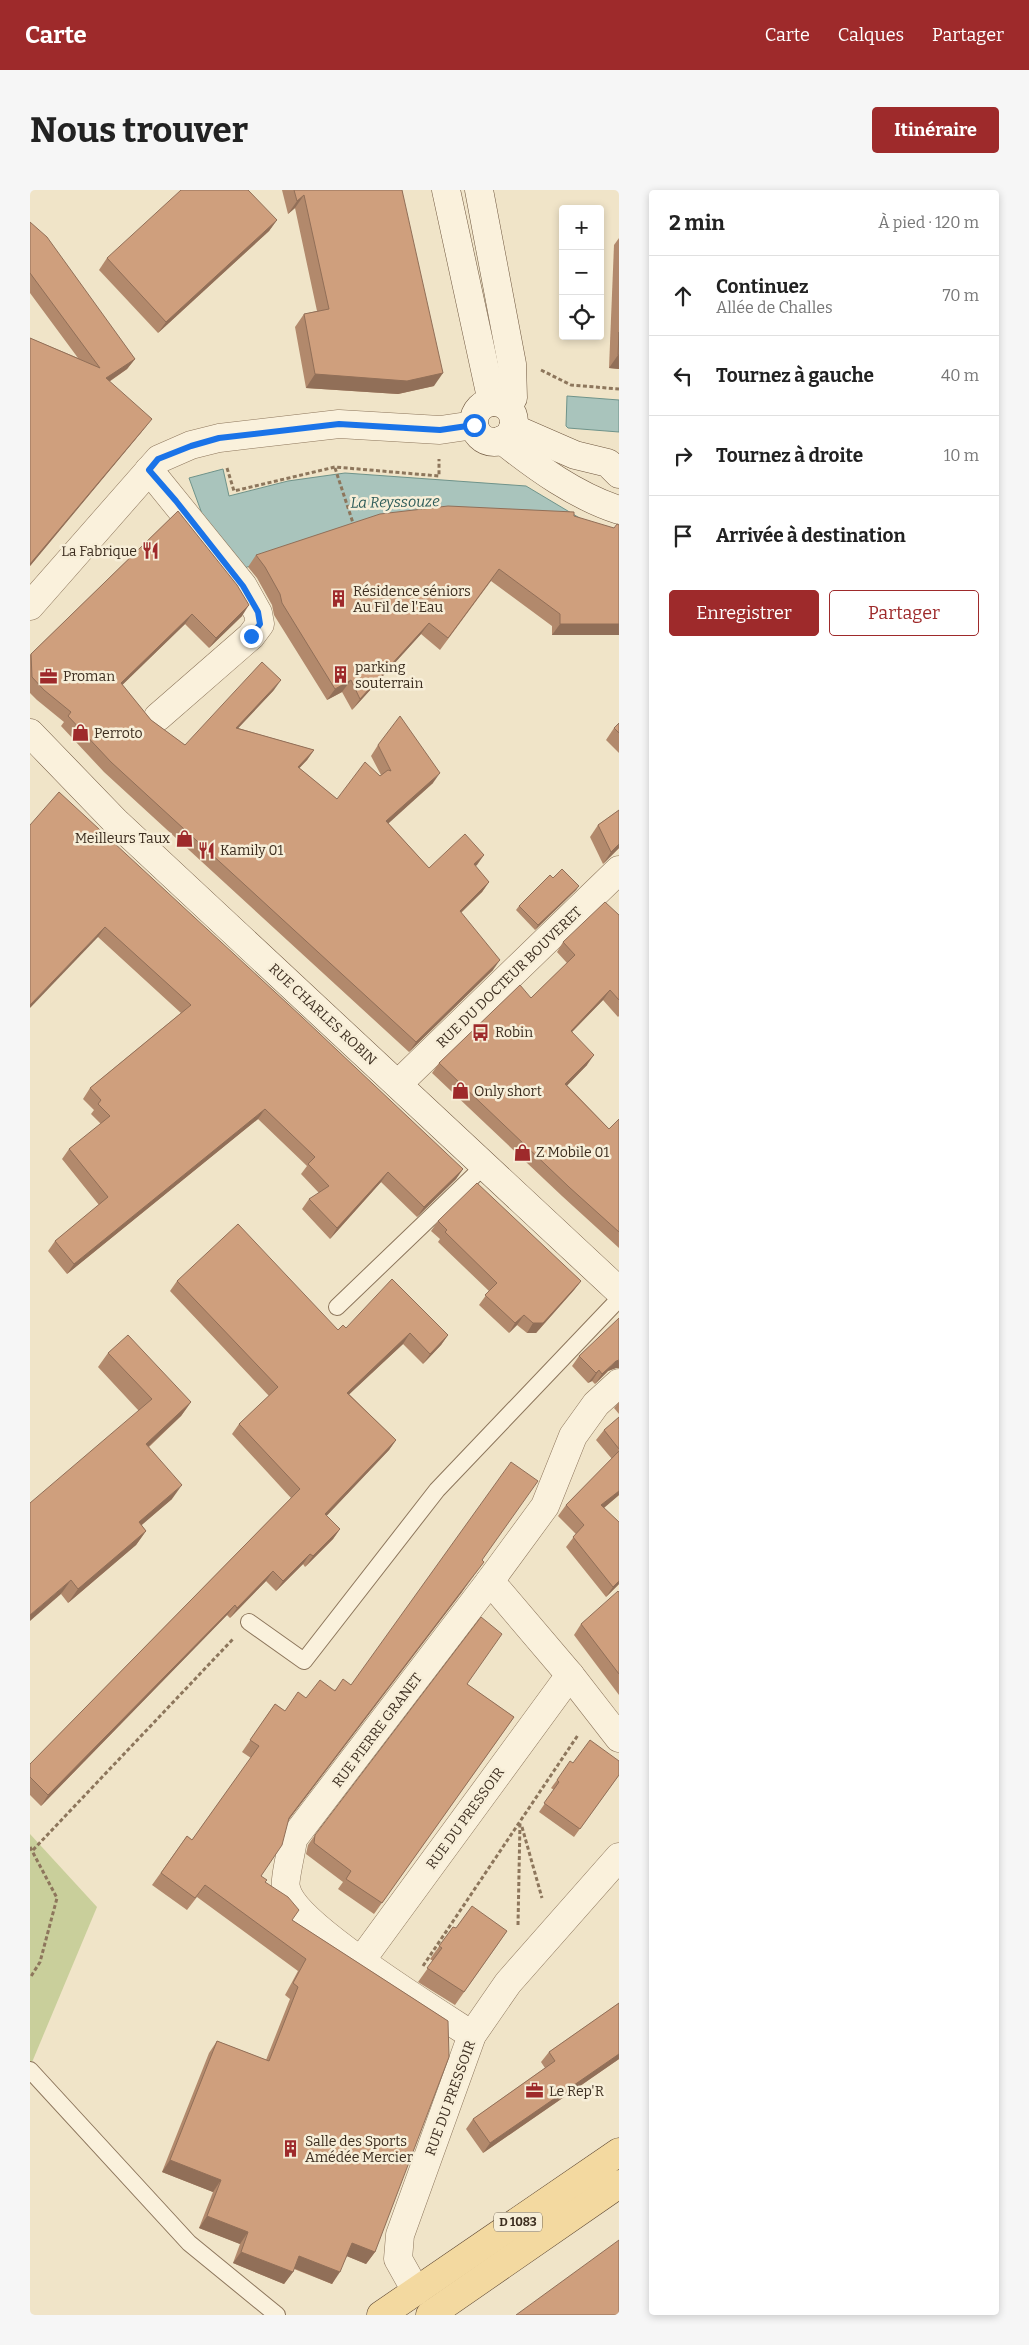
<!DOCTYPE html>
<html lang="fr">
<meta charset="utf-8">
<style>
:root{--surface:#fff;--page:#f6f6f6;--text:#222;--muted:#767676;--line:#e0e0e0;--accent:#9e2a2b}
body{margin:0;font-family:Bitter,serif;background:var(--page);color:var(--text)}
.controls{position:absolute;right:15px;top:15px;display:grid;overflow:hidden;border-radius:5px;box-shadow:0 2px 8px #0003}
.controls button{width:45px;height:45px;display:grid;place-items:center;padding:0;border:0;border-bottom:1px solid var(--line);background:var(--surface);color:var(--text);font:25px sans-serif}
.stop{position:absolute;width:15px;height:15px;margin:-11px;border:4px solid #1a73e8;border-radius:50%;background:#fff}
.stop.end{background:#1a73e8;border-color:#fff;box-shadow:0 1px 5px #0008}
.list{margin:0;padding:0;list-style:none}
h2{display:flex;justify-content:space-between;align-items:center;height:65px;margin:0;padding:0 20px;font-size:21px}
h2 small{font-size:16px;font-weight:400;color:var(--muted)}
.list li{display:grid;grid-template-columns:32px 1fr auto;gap:15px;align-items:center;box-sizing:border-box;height:80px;padding:0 20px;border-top:1px solid var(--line)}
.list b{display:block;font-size:19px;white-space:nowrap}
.list p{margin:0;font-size:16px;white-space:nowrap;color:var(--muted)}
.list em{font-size:16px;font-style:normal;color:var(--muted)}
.actions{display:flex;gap:10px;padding:15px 20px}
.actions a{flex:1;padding:11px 0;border:1px solid var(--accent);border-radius:5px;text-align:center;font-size:18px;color:var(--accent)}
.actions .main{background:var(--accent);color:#fff}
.icon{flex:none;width:28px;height:28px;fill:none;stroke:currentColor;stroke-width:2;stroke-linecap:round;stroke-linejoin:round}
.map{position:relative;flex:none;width:589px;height:2125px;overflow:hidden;border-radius:5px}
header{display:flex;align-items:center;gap:30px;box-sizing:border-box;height:70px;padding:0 25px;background:var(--accent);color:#fff}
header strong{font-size:24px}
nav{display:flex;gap:28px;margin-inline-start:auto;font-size:18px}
.intro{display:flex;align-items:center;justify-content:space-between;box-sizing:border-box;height:120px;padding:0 30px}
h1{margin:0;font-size:35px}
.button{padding:12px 22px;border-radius:5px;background:var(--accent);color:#fff;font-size:18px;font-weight:700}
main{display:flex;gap:30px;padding:0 30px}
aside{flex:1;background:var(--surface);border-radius:5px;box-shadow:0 2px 8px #0003}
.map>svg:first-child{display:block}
.green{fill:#c9cf9b}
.water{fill:#a9c4bc;stroke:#6f938a}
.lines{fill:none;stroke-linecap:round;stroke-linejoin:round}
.lane-casing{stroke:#8d765c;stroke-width:18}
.street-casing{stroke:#8d765c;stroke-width:29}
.secondary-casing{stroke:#6f573f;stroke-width:29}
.primary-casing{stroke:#5b4430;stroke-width:29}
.path{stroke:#8d765c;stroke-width:3;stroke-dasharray:4 2.5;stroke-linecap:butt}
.lane{stroke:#faf1dc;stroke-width:16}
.street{stroke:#faf1dc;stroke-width:28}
.secondary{stroke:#faf1dc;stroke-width:28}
.primary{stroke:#f3d9a0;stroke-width:28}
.wall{fill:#b2896c}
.shaded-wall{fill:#916f58}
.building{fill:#cf9f7d;stroke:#916f58}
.route{stroke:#1a73e8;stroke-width:6}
.labels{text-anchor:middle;stroke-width:5;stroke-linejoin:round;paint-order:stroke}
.shield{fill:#f7eed8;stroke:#756857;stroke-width:1}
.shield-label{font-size:12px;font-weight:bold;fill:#3d2e20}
.poi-label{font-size:14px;fill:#3d2e20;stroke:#f7eed8;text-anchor:start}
.street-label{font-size:14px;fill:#3d2e20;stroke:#f7eed8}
.water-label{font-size:15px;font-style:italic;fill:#2f5d5a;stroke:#f7eed8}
</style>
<header>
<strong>Carte</strong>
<nav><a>Carte</a><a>Calques</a><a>Partager</a></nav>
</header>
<div class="intro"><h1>Nous trouver</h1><a class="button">Itinéraire</a></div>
<main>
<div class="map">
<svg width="589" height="2125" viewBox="0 0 589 2125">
<rect width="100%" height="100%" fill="#f0e4c8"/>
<polygon class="green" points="0,1644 67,1717 0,1877"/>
<g class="water">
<polygon points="537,206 589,210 589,242 538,238 536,236"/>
<polygon points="193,279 199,306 258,291 315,283 496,296 563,336 342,336 217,377 212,381 175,332 159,288"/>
</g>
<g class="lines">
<defs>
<g id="lane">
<polyline points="307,1117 455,975"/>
<polyline points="219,1432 274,1471 407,1300 589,1109"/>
<polyline points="0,1880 159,2053 247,2125"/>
</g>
<g id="street">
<polyline points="119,280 213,396 228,423 230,434 221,446 128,527"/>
<polyline points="0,416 129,269 161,255 189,248 309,234 410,240 444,235"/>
<polyline points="368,894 589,680"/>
<polyline points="460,1391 540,1485 589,1548"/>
<polyline points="330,1772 540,1485"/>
<path d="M442,1845C408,1823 263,1734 256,1698C254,1690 262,1659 263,1649L460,1391L515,1316L543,1246L566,1214L589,1193"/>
<polyline points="386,2101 368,2069 370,2045 442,1845 478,1793 589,1667"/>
</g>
<g id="secondary">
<polyline points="416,0 462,212"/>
<polyline points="449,0 482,174 483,208 477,216"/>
<circle cx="464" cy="232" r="20"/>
<polyline points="483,238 545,265 578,273 589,284"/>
<path d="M472,250C507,278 546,306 589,320"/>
<polyline points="0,543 85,631 589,1101"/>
</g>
<g id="primary">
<polyline points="351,2125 589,1962"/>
<polyline points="400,2125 589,1994"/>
</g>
</defs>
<use href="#lane" class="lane-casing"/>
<use href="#street" class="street-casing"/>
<use href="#secondary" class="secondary-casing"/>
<use href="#primary" class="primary-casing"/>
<g class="path">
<polyline points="511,180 541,195 589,199"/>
<polyline points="197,278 204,301 305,277 409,286 409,269"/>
<polyline points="305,278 324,336"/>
<polyline points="492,1637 512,1708"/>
<polyline points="0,1657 27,1708 10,1772 0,1788"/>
<polyline points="3,1660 203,1449"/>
<polyline points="488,1735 490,1632"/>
<polyline points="393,1776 548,1545"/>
</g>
<use href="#lane" class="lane"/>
<use href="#street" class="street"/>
<use href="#secondary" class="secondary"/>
<use href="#primary" class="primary"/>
</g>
<g class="wall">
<polygon points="252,0 372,0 404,196 368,204 276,198 265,137 274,124 287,121 265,18 258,24"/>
<polygon points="247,30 239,41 128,143 69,80 77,68"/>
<polygon points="0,32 105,169 97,179 79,192 114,239 0,376 0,148 48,168 0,103"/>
<polygon points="589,48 589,179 579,178 584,55"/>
<polygon points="148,321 212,426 179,458 155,434 92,495 121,530 155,555 244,500 208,538 284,560 277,570 269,578 307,609 351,585 341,566 348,555 403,593 358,633 399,678 454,665 445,676 459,692 452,702 431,723 463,780 379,862 74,582 31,536 34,532 7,510 0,503 0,465 1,464"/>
<polygon points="544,326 589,445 522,445 522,436 461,391 410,460 391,444 322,520 312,502 297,510 244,425 242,415 227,388 218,377 226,365"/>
<polygon points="589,533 589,563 576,550 584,538"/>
<polygon points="589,620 589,658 573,674 560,647 568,635"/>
<polygon points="0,634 433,979 426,989 387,1027 351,992 300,1049 272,1019 279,1009 289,1003 271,984 277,976 228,929 37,1084 18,1061 25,1051 69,1015 32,969 39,959 71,934 61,924 64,920 53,909 60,898 151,823 68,747"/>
<polygon points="523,688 549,696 546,700 505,740 486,720 489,716"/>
<polygon points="589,725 589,826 588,827 573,810 542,842 557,875 537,895 579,939 589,929 589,1058 532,1006 402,883 409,873 501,808 537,773 527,762 533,752"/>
<polygon points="408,1031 551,1091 544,1100 506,1143 497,1143 487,1135 479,1143 449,1115 459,1101 408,1052 410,1049 401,1041"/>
<polygon points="147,1091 308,1140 316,1138 418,1145 411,1155 393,1174 373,1154 319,1204 366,1250 359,1260 296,1326 310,1339 303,1349 275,1377 273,1374 246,1401 236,1391 200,1428 197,1425 11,1616 0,1605 0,1574 261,1308 202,1244 209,1234 239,1206 140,1101"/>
<polygon points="78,1163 161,1212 151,1226 119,1257 142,1309 111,1335 116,1341 106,1355 38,1413 31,1404 109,1221 68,1177"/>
<polygon points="549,1166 586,1178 578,1181 565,1194 562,1191 558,1193 542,1176"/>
<polygon points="589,1212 589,1224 584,1218"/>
<polygon points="589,1227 589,1305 574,1318 589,1394 576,1407 536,1357 546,1344 528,1326 536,1315 582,1269 566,1250 574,1240"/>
<polygon points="452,1370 432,1402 259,1629 231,1686 262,1730 418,1831 345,2062 336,2074 317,2066 302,2094 264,2079 263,2082 254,2094 203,2073 210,2054 169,2038 183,2002 132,1982 179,1863 187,1851 236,1870 260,1809 255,1805 268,1781 167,1707 157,1720 122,1695 157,1646 162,1650 221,1568 212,1562 245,1514 255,1521 276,1508 321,1495"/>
<polygon points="589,1402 589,1505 544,1445 551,1434"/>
<polygon points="437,1494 484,1527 344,1724 308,1699 313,1692 276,1664 278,1655 285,1645"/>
<polygon points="543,1573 589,1585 544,1647 509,1622 524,1600 521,1598 527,1590"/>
<polygon points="423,1737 426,1738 477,1741 425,1815 388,1792 403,1771 400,1769"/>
<polygon points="589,1813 589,1869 453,1963 436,1939 443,1929 515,1878 511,1872 519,1862"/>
</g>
<g class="shaded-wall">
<polygon points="274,5 265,18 258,24 267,11"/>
<polygon points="247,30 239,41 128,143 136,132"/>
<polygon points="588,165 589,165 589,179 579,178"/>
<polygon points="105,169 97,179 68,199 76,188"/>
<polygon points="413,183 404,196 368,204 276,198 285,184"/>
<polygon points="122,229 114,239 0,376 0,374"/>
<polygon points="219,415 212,426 179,458 186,448"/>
<polygon points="162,424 155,434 84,503 91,493"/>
<polygon points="399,433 391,444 322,520 330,509"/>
<polygon points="530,434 589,434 589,445 522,445"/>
<polygon points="251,490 244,500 199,548 206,538"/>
<polygon points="321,490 312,502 297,510 305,499"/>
<polygon points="284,560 277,570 261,587 268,577"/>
<polygon points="410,583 403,593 349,642 356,631"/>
<polygon points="589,654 589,658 573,674 581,662"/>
<polygon points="454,665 447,675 436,684 444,674"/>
<polygon points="459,692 452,702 422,731 430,721"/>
<polygon points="549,696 546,700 505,740 508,735"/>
<polygon points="75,737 68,747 0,818 0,815"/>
<polygon points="470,770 463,780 379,862 386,852"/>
<polygon points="580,800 573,810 534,850 541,841"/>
<polygon points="564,865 557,875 529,904 535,894"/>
<polygon points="235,919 228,929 37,1084 44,1074"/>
<polygon points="433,979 426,989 387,1027 394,1017"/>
<polygon points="358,982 351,992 300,1049 307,1038"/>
<polygon points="551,1091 544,1100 506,1143 497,1143 503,1133"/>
<polygon points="494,1125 487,1135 479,1143 485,1133"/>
<polygon points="380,1143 373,1154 310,1213 317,1203"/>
<polygon points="418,1145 411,1155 393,1174 400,1164"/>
<polygon points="589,1170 589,1178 586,1178 578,1181 565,1194 572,1184 586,1171"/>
<polygon points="569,1180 562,1191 558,1193 566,1183"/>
<polygon points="161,1212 151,1226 106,1268 116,1254"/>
<polygon points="366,1250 359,1260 288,1335 295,1324"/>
<polygon points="152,1295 142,1309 99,1346 109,1332"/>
<polygon points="589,1301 589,1305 564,1326 571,1315"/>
<polygon points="310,1339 303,1349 275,1377 283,1366"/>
<polygon points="116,1341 106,1355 38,1413 48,1399"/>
<polygon points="280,1364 273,1374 246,1401 253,1391"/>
<polygon points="454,1372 432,1402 251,1640 259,1628"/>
<polygon points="243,1381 236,1391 200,1428 207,1418"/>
<polygon points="41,1390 31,1404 0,1431 0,1425"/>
<polygon points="589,1391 589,1394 576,1407 583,1397"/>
<polygon points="205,1415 197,1425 11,1616 18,1605"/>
<polygon points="589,1864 589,1869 453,1963 460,1953"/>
<polygon points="140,1970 191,1990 183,2002 132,1982"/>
<polygon points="177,2026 218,2042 210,2054 169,2038"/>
<polygon points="322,2053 345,2062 336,2074 314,2065"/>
<polygon points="211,2062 263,2082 254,2094 203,2073"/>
<polygon points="269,2066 310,2082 302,2094 261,2077"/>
</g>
<g class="building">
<polygon points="151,0 218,0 247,30 136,132 77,68"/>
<polygon points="264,0 372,0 413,183 377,191 285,184 274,124 299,119 274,5 267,11"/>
<polygon points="0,32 17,47 105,169 76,188 122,229 0,374 0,148 70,178 0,83"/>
<polygon points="589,142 589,165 588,165"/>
<polygon points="418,316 544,322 544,326 584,338 587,334 589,335 589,434 530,434 530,424 469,379 418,448 399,433 330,509 321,490 305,499 252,413 250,404 235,377 226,365 350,324"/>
<polygon points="148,321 207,395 219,415 186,448 162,424 91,493 121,530 155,555 232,472 251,490 206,538 284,560 268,577 307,609 335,572 350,586 358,580 361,581 348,555 370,526 410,583 356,631 399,678 435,644 454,665 444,674 459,692 430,721 470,770 386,852 81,572 38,526 41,522 14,500 2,487 1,464"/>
<polygon points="589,533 589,543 584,538"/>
<polygon points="29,602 272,827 433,979 394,1017 358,982 307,1038 279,1009 299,996 278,974 285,967 235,919 44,1074 25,1051 78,1007 39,959 80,926 68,914 71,910 60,898 161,815 75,737 0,815 0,635"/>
<polygon points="589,620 589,654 581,662 568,635"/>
<polygon points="532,679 549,696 508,735 489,716 520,685 523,688"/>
<polygon points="575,712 589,725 589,810 580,800 541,841 564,865 535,894 579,939 589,929 589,1042 539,997 409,873 490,795 501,808 545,765 533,752"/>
<polygon points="447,993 551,1091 513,1133 503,1133 494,1125 485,1133 455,1105 467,1093 415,1042 417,1040 408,1031"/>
<polygon points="208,1034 308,1140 313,1135 316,1138 362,1089 418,1145 400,1164 380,1143 317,1203 366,1250 295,1324 310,1339 283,1366 280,1364 253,1391 243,1381 207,1418 205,1415 18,1605 0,1587 0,1574 270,1299 209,1234 248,1197 147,1091"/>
<polygon points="589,1128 589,1170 586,1171 572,1184 569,1180 566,1183 549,1166"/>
<polygon points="98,1145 161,1212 116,1254 152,1295 109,1332 116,1341 48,1399 41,1390 0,1425 0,1313 122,1209 78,1163"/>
<polygon points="589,1227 589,1259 574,1240"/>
<polygon points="589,1261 589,1301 571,1315 589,1332 589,1391 583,1397 543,1347 554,1335 536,1315"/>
<polygon points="481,1272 508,1291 452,1370 454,1372 440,1390 259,1628 252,1655 231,1686 237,1690 235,1692 258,1707 269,1720 262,1730 418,1831 419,1867 345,2062 322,2053 310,2082 269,2066 263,2082 211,2062 218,2042 177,2026 191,1990 140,1970 187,1851 239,1871 268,1797 263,1793 276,1769 175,1695 165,1708 131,1683 157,1646 162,1650 229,1556 220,1550 245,1514 255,1521 268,1502 276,1508 290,1490 305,1501 313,1489 321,1495"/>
<polygon points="588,1401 589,1402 589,1484 551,1434"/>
<polygon points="451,1427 472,1444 437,1494 484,1527 352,1713 316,1689 321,1681 284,1653 285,1645"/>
<polygon points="560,1550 589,1571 589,1585 550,1639 514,1613 529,1592 527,1590 540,1571 543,1573"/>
<polygon points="442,1716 477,1741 434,1802 397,1778 412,1758 409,1756 423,1737 426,1738"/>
<polygon points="589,1813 589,1864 460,1953 443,1929 525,1871 519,1862"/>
<polygon points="589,2050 589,2125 486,2125"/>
</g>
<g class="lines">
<polyline class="route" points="221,446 230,434 228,422 213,396 146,311 119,280 128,269 161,256 189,248 309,234 410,240 444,235"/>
</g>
<defs>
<symbol id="restaurant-bare" viewBox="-9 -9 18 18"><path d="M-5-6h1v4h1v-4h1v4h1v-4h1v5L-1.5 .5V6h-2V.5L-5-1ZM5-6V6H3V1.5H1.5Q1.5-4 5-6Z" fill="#9e2a2b" stroke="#f7eed8" stroke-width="2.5" paint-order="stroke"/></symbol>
<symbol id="building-bare" viewBox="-9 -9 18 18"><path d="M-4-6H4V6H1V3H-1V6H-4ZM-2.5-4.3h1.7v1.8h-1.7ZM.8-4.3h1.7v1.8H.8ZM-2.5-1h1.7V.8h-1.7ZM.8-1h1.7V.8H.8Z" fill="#9e2a2b" stroke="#f7eed8" stroke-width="2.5" paint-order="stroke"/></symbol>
<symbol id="office-bare" viewBox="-9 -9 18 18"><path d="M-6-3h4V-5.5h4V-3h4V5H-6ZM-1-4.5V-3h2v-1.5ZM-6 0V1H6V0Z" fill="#9e2a2b" stroke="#f7eed8" stroke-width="2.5" paint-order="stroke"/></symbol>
<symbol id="shop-bare" viewBox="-9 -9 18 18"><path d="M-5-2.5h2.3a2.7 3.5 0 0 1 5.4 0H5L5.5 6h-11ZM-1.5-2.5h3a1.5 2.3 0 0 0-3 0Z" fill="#9e2a2b" stroke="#f7eed8" stroke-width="2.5" paint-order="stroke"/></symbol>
<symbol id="bus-bare" viewBox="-9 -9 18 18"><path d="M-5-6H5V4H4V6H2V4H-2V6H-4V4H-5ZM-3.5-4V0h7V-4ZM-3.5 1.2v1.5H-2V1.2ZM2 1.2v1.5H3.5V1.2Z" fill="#9e2a2b" stroke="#f7eed8" stroke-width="2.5" paint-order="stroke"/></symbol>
</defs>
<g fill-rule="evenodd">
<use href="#restaurant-bare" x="108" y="348" width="25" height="25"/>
<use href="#building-bare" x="296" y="396" width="25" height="25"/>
<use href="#building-bare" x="298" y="472" width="25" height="25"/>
<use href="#office-bare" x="6" y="474" width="25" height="25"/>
<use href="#shop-bare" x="38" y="530" width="25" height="25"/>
<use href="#shop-bare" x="142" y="636" width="25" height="25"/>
<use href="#restaurant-bare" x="164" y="648" width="25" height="25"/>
<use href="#bus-bare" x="438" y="830" width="25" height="25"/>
<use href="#shop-bare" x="418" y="888" width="25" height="25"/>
<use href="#shop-bare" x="480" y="950" width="25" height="25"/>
<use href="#office-bare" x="492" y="1888" width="25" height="25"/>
<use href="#building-bare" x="248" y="1946" width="25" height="25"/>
</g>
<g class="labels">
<rect class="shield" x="464" y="2022.5" width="48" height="19" rx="4"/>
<g class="shield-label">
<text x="488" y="2036">D 1083</text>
</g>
<g class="poi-label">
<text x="107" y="366" text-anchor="end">La Fabrique</text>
<text x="323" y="406">Résidence séniors<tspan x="323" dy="16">Au Fil de l'Eau</tspan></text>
<text x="325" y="482">parking<tspan x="325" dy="16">souterrain</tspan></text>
<text x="33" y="491">Proman</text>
<text x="64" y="548">Perroto</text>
<text x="140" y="653" text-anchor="end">Meilleurs Taux</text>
<text x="190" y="665">Kamily 01</text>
<text x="465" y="847">Robin</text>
<text x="444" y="906">Only short</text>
<text x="506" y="967">Z Mobile 01</text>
<text x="519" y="1906">Le Rep'R</text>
<text x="275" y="1956">Salle des Sports<tspan x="275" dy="16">Amédée Mercier</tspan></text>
</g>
<g class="street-label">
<text transform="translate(479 787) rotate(-44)" y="5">RUE DU DOCTEUR BOUVERET</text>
<text transform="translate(293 824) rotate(43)" y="5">RUE CHARLES ROBIN</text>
<text transform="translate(347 1540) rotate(-53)" y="5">RUE PIERRE GRANET</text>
<text transform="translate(435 1628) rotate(-54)" y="5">RUE DU PRESSOIR</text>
<text transform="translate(420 1908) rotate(-70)" y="5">RUE DU PRESSOIR</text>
</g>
<g class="water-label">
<text transform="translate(365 312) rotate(-1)" y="5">La Reyssouze</text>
</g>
</g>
</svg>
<div class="controls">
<button>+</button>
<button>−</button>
<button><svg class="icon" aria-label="locate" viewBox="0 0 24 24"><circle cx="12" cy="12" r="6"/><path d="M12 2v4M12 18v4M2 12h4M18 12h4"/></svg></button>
</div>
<div class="stop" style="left:444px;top:235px"></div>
<div class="stop end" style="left:221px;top:446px"></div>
</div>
<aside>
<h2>2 min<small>À pied · 120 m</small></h2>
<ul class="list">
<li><svg class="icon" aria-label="ahead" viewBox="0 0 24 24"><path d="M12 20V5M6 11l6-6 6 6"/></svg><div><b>Continuez</b><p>Allée de Challes</p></div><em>70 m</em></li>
<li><svg class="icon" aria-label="left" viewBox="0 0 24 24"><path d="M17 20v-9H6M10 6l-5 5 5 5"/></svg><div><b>Tournez à gauche</b></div><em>40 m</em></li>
<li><svg class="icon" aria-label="right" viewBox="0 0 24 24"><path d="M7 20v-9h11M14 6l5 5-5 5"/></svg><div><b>Tournez à droite</b></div><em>10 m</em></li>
<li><svg class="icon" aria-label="arrive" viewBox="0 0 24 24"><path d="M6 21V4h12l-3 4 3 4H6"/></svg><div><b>Arrivée à destination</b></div></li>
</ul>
<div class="actions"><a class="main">Enregistrer</a><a>Partager</a></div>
</aside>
</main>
